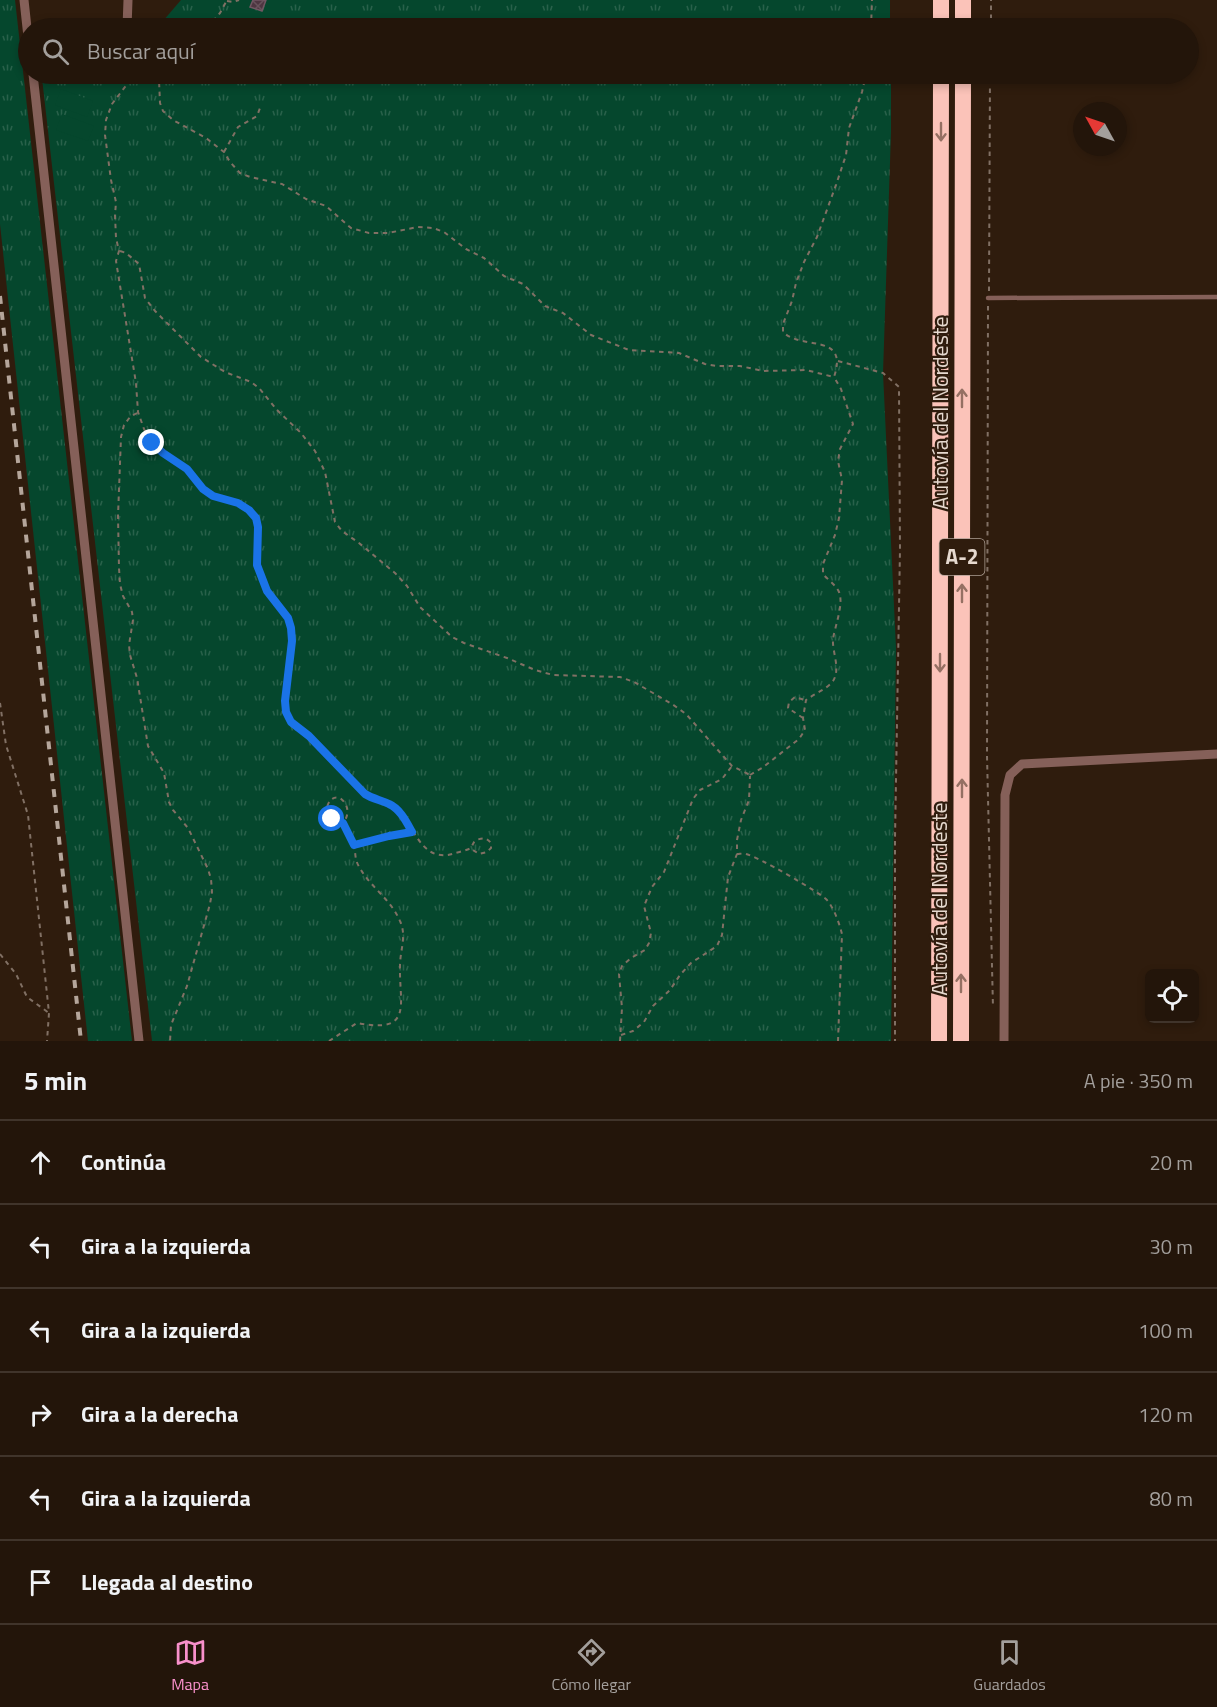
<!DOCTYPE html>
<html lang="es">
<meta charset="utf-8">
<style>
:root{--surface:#23150a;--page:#2f2218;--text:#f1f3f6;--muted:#a39f9c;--line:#40342b;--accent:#f890cb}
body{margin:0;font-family:"Titillium Web",sans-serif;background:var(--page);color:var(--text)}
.controls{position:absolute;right:18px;bottom:18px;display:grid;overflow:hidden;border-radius:9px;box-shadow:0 3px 9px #0003}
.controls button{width:54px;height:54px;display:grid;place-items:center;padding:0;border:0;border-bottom:2px solid var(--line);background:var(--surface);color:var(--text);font:30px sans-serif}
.compass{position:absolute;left:1073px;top:102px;width:54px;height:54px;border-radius:50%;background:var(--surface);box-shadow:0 3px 9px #0003;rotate:310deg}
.stop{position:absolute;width:18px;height:18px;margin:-14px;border:4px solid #1a73e8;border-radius:50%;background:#fff}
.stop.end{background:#1a73e8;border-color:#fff;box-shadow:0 2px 6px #0008}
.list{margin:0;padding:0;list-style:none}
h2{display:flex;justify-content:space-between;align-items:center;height:78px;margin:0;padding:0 24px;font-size:26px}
h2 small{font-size:20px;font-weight:400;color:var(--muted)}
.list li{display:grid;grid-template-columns:39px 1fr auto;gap:18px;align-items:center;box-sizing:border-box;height:84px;padding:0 24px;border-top:2px solid var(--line)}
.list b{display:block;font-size:22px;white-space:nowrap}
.list em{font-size:20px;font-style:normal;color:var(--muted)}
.icon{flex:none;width:33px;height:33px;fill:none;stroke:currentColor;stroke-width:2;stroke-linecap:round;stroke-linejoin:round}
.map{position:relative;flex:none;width:1217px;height:1041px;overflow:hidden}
.search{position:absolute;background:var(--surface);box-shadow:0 3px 9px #0003;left:18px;right:18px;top:18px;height:66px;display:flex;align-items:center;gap:15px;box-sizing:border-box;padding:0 21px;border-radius:33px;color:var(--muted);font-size:22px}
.sheet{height:582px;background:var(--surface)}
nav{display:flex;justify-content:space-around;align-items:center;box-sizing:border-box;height:84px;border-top:2px solid var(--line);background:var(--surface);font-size:16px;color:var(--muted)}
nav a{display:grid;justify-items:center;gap:3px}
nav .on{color:var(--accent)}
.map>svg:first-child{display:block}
.grass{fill:url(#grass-tufts)}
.park{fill:#05472d}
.building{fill:url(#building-cross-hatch);stroke:#725763;stroke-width:1.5}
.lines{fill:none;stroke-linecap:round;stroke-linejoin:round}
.path{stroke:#817064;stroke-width:2;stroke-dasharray:4.5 4.5;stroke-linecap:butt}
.lane{stroke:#856059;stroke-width:4.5}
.street{stroke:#856059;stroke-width:9}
.highway{stroke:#fbc3b9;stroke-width:16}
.rail{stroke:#b5a69b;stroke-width:4;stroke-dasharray:8 8;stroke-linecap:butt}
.oneway{stroke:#957063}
.route{stroke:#1a73e8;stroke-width:8}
.labels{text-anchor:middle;stroke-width:4.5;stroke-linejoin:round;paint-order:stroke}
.shield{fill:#2f1c0d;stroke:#afa095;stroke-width:1.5}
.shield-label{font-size:21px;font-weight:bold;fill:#e6d9cf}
.street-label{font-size:22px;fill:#e6d9cf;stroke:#2f1c0d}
</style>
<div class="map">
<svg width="1217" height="1041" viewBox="0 0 1217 1041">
<defs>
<pattern id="grass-tufts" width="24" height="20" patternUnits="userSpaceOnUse" patternTransform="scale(1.5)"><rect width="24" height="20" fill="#05472d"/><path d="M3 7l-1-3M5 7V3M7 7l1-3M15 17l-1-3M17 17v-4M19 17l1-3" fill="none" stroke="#29614a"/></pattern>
<pattern id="building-cross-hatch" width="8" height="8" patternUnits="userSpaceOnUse" patternTransform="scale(1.5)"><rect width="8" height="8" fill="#4e3641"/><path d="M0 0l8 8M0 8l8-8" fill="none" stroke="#68525b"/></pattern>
</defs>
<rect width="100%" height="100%" fill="#2f1c0d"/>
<g class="grass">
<polygon points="0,0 15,0 132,1041 88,1041 0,224"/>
<polygon points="181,0 890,0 890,28 157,28"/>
<polygon points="80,74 891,74 891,132 883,373 896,648 891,1041 152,1041 42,78"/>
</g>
<g class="park">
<polygon points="61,89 93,101 87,117 55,105"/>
<polygon points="62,114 94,126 88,141 56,130"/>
</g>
<polygon class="building" points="253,0 266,0 262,11 250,7"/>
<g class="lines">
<g class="path">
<polyline points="227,1 233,2 239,0"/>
<polyline points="207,28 220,13 227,0"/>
<polyline points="871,28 872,0"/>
<polyline points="991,28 991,0"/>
<polyline points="161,74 159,80 160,103 163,111 173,120 206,138 224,152 230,162 240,173 250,177 282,184 306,199 326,206 351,228 369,233 388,233 418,227 433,228 444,232 466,249 484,258 504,276 523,284 545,306 563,313 591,335 629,350 679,353 705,364 716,366 740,366 763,371 806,370 834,377"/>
<path d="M159,80L138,79L128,83L112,104L106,120L105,135L111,180L116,202L115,215L116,238L119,251L116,261L136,383L138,412L144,429L152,443L163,453L187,469L203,489L213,496L238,503L249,510L256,518L258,527L257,565L267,590L288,618L291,628L292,641L285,701L286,712L291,722L309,736L365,794C374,800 386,800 395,807C413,822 419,859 448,855C452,854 468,850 471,848C473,845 473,842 476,840C483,838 486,837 491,843V848L487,852L479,854L470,848"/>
<polyline points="224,152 238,127 257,116 260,108"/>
<polyline points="120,251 126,253 139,264 145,298 155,311 201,357 225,372 251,382 259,388 277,410 301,433 315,451 325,472 335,522 342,531 359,543 395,573 407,586 420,607 452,637 464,643 507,658 535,670 553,675 620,677 634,682 672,704 686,714 732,766 750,775"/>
<polyline points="989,291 990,74"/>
<polyline points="988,306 987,756 993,1008"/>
<polyline points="838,361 883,373 899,387 900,549 895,838 895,1041"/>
<polyline points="137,413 130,417 124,425 121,437 118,516 119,568 120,584 123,596 132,612 133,620 129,645 130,655 137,678 148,746 164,773 169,802 173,810 188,828 208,869 211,879 212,892 210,904 187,986 171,1025 170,1041"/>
<polyline points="0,703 6,745 28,815 49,1013 47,1041"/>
<polyline points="803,718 788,708 789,702 795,697 805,700"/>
<path d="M750,775L762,768L799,739L805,730L803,718L806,700C814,694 827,689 833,681C841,669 832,652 833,639C835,626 844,604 839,592C836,585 827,579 823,574V564L835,535L839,518L842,480L838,461L840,449L853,424L841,389L834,377C849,332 802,351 783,332V324L792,301L796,283L804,262L817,237L836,185L846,155L849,128L862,92L866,74"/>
<polyline points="354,845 389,835 412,832"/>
<path d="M737,854C740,854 743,853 746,854C757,856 819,892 827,900C835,910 839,923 842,934L838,1041"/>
<polyline points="0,954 16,974 27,997 49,1013"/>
<polyline points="621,1035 633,1031 644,1022 653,1006 670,990 680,975 691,963 717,946 722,935 728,877 737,854 737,840 741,820 749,800 750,776"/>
<path d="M329,1041L357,1023C414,1034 399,1005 400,966C400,950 407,936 400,921C391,900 372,888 361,870C353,858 357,854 353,844C351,837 346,830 343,823C312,818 334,782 346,805C349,812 347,818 343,823"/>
<polyline points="620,1041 622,1008 619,974 622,966 631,958 645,950 649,943 651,933 644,906 652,887 664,872 693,799 700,790 722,779 732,766"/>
</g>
<polyline class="lane" points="988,298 1217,297"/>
<g class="street">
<polyline points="24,0 28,37"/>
<polyline points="127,28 128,0"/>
<polyline points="33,74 139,1041"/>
<polyline points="1004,1041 1005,795 1010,775 1022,764 1217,754"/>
</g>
<g class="highway">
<polyline points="941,28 941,0"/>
<polyline points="963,28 963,0"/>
<polyline points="939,1041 941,74"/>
<polyline points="961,1041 963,74"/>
</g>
<polyline class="rail" points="0,296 81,1041"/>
</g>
<defs><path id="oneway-shaft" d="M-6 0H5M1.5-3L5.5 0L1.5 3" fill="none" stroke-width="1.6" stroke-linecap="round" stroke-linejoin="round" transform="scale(1.5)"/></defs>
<g class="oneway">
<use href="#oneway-shaft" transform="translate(941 132) rotate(90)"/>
<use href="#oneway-shaft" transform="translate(962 398) rotate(-90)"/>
<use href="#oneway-shaft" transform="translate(962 593) rotate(-90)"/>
<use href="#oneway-shaft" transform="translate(940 663) rotate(90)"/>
<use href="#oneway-shaft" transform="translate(962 788) rotate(-90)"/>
<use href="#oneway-shaft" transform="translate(961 983) rotate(-90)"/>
</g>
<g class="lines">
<path class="route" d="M152,443L163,453L187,469L203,489L213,496L238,503L249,510L256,518L258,527L257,565L267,591L288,618L291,628L292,641L285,701L286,712L291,722L309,736L365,794C373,799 381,800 389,804C400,809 406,821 412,832L389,836L354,845L343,823L338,822L332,819"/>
</g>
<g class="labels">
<rect class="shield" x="939.5" y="539" width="45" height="36" rx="4.5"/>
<g class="shield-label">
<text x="962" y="564">A-2</text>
</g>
<g class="street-label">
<text transform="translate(940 413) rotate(-90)" y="8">Autovía del Nordeste</text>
<text transform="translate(939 899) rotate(-90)" y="8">Autovía del Nordeste</text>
</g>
</g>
</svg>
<div class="controls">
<button><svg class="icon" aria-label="locate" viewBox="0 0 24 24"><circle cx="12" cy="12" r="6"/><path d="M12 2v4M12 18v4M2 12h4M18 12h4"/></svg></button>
</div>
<svg class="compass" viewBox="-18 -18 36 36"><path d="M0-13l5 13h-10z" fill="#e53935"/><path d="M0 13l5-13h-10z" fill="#a39f9c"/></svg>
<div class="stop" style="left:332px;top:819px"></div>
<div class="stop end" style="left:152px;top:443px"></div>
<div class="search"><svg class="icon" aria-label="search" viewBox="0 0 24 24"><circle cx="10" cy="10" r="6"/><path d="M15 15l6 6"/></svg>Buscar aquí</div>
</div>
<section class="sheet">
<h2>5 min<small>A pie · 350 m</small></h2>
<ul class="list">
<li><svg class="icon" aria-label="ahead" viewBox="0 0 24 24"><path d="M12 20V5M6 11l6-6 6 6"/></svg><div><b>Continúa</b></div><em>20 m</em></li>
<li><svg class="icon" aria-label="left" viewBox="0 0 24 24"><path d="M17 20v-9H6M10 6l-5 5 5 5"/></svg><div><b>Gira a la izquierda</b></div><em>30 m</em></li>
<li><svg class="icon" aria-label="left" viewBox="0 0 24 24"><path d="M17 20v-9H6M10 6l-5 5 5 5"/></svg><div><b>Gira a la izquierda</b></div><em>100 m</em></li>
<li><svg class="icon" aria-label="right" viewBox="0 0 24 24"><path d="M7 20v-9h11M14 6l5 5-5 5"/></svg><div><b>Gira a la derecha</b></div><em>120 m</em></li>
<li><svg class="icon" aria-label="left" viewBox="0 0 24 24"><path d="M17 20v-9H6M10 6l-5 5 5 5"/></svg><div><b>Gira a la izquierda</b></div><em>80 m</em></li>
<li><svg class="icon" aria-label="arrive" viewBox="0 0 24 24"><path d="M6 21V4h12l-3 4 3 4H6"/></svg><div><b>Llegada al destino</b></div></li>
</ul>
</section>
<nav>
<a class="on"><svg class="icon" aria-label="map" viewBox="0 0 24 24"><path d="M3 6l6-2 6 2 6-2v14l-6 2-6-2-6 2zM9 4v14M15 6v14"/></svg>Mapa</a>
<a><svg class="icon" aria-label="directions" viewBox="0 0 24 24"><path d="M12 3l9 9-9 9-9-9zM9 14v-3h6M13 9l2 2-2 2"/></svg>Cómo llegar</a>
<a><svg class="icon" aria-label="saved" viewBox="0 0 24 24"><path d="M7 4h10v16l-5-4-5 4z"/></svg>Guardados</a>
</nav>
